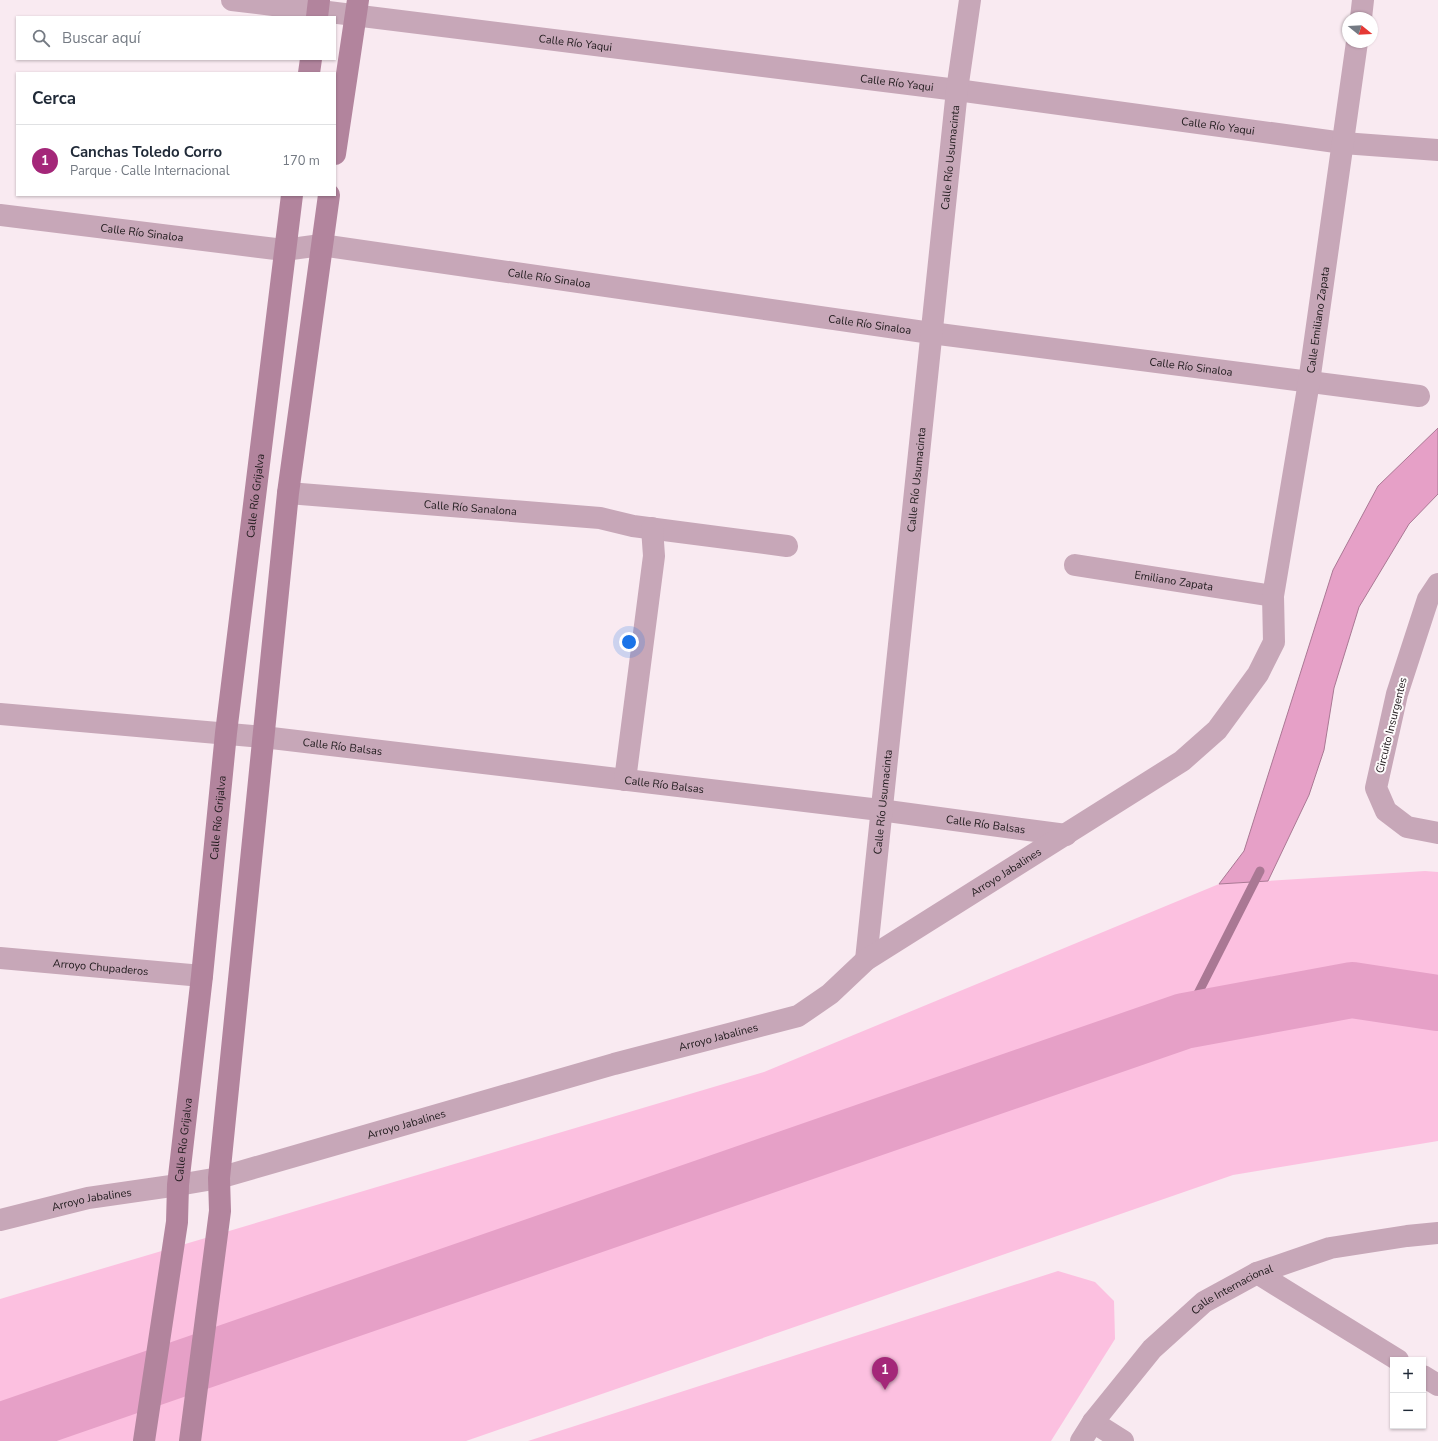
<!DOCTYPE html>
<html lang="es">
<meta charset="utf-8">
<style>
:root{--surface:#fff;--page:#f6f6f7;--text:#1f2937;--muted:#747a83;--line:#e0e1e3;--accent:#a42779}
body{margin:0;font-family:"Nunito Sans",sans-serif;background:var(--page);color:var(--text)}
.controls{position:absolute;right:12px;bottom:12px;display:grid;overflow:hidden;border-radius:0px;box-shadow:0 1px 3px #0004}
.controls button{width:36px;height:36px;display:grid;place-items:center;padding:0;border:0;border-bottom:1px solid var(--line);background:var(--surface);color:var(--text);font:20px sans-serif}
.compass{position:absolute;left:1342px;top:12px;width:36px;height:36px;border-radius:50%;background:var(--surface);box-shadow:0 1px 3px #0004;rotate:108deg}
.you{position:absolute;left:629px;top:642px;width:14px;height:14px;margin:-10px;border:3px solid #fff;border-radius:50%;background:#1a73e8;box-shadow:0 0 0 6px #1a73e833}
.badge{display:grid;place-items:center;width:26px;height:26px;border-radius:50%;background:var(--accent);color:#fff;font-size:13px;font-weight:700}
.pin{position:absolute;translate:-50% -33px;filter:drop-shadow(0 1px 2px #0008)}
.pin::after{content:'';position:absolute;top:21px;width:14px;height:12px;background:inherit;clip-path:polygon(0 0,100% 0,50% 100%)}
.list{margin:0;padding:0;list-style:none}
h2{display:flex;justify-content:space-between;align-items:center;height:52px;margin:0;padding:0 16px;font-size:17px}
h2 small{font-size:13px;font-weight:400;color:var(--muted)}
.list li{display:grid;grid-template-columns:26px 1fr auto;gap:12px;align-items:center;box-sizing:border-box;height:72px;padding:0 16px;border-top:1px solid var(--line)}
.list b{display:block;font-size:15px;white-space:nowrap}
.list p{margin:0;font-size:13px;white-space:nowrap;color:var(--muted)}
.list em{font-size:13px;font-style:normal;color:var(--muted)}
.icon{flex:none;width:22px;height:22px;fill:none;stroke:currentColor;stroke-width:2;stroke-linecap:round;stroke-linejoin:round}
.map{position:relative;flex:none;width:1438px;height:1441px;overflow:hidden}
.search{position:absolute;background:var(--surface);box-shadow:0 1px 3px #0004;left:16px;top:16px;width:320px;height:44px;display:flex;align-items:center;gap:10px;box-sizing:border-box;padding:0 14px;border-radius:0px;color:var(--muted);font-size:15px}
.panel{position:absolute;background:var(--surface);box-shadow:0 1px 3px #0004;left:16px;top:72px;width:320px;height:124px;border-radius:0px}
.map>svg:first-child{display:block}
.green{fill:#fcc0e0}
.water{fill:#e6a0c7;stroke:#aa7894}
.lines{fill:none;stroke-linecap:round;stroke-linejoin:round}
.stream{stroke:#aa7894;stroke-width:9}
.river{stroke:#e6a0c7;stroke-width:56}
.minor{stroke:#c7a7b8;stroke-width:22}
.tertiary{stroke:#c7a7b8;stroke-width:22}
.secondary{stroke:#b2849d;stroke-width:22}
.labels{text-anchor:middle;stroke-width:4;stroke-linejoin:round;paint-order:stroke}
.street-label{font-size:11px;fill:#1f1a1c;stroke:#fefbfc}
</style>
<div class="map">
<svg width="1438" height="1441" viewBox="0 0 1438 1441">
<rect width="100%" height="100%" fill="#f9eaf1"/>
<g class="green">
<polygon points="1425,871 1438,872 1438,1141 1233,1175 466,1441 0,1441 0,1299 764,1072 1219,884"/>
<polygon points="1058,1271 1095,1282 1114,1301 1115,1339 1051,1441 528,1441"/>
</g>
<polygon class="water" points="1438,428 1438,494 1409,524 1359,607 1334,688 1324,750 1309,795 1268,881 1219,884 1244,851 1333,570 1378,486"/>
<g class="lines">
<polyline class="stream" points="1184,1021 1260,871"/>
<polyline class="river" points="0,1431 1184,1021 1352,990 1438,1003"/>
<g class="minor">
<path id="s1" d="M232,0L957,90L1343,143L1438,150"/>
<polyline points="1361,18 1363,0"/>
<path id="s2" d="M0,215L284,250L321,245L931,333L1419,396"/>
<path id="s3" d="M288,493L600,518L633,526L787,546"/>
<path id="s4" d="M1075,565L1273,596"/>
<polyline points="1438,584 1428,599 1397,694 1376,788 1386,811 1407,827 1438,833"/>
<path id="s5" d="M0,714L263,737L880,810L1066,835"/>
<polyline points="625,780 654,556 652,528"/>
<path id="s6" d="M0,958L202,976"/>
<path id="s7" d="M866,960L957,90L970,0"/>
<path id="s8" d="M0,1220L88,1198L178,1185L219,1178L614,1064L798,1016L830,994L866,960L1182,761L1217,730L1258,674L1274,642L1273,596L1309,382L1357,42"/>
<polyline points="1257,1273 1398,1360"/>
<polyline points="1423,1376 1438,1385"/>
<polyline points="1093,1422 1123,1441"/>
</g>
<path class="tertiary" id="s9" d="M1081,1441L1093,1422L1152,1349L1204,1302L1257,1273L1330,1248L1407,1236L1438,1233"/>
<g class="secondary">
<polyline points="317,17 319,0"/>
<polyline points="309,73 311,59"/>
<polyline points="335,154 358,0"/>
<path id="s10" d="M144,1441L177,1222L178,1185L202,976L226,733L292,195"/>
<polyline points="190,1441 220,1211 219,1178 288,493 329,195"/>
</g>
</g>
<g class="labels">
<g class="street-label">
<text dy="4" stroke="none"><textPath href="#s1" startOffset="346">Calle Río Yaqui</textPath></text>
<text dy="4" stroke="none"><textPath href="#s1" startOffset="670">Calle Río Yaqui</textPath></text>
<text dy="4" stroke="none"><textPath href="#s1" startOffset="994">Calle Río Yaqui</textPath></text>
<text dy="4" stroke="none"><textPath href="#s7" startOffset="807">Calle Río Usumacinta</textPath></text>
<text dy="4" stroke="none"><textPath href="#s2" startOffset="143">Calle Río Sinaloa</textPath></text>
<text dy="4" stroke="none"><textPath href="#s2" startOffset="554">Calle Río Sinaloa</textPath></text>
<text dy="4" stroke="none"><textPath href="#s8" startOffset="1764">Calle Emiliano Zapata</textPath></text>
<text dy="4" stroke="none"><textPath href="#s2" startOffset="878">Calle Río Sinaloa</textPath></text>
<text dy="4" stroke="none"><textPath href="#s2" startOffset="1202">Calle Río Sinaloa</textPath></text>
<text dy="4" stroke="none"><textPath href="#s7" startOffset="483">Calle Río Usumacinta</textPath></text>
<text dy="4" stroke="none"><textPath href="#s10" startOffset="952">Calle Río Grijalva</textPath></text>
<text dy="4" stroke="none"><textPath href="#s3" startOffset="183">Calle Río Sanalona</textPath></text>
<text dy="4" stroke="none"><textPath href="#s4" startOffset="100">Emiliano Zapata</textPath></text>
<text transform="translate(1391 725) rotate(-76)" y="4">Circuito Insurgentes</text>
<text dy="4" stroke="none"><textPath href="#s5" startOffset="344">Calle Río Balsas</textPath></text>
<text dy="4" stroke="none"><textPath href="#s5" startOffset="668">Calle Río Balsas</textPath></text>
<text dy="4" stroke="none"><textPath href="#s7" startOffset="159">Calle Río Usumacinta</textPath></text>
<text dy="4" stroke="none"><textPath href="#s10" startOffset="628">Calle Río Grijalva</textPath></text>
<text dy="4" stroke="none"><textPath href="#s5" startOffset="992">Calle Río Balsas</textPath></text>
<text dy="4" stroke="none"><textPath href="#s8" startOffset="1078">Arroyo Jabalines</textPath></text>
<text dy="4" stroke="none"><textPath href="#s6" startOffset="101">Arroyo Chupaderos</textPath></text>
<text dy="4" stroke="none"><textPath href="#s8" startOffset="742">Arroyo Jabalines</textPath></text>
<text dy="4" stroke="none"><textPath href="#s8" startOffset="418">Arroyo Jabalines</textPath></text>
<text dy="4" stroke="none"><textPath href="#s10" startOffset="304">Calle Río Grijalva</textPath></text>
<text dy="4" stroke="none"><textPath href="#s8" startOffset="94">Arroyo Jabalines</textPath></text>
<text dy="4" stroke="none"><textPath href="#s9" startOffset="217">Calle Internacional</textPath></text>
</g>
</g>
</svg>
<div class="controls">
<button>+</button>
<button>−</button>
</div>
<svg class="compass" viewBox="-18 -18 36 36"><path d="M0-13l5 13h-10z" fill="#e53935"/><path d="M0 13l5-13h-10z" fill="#747a83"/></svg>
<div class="you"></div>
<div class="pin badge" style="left:885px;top:1390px">1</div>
<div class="search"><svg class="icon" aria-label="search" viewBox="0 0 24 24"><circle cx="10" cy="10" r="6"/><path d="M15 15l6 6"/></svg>Buscar aquí</div>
<section class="panel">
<h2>Cerca<small></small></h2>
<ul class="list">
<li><span class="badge">1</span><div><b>Canchas Toledo Corro</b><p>Parque · Calle Internacional</p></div><em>170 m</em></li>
</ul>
</section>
</div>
